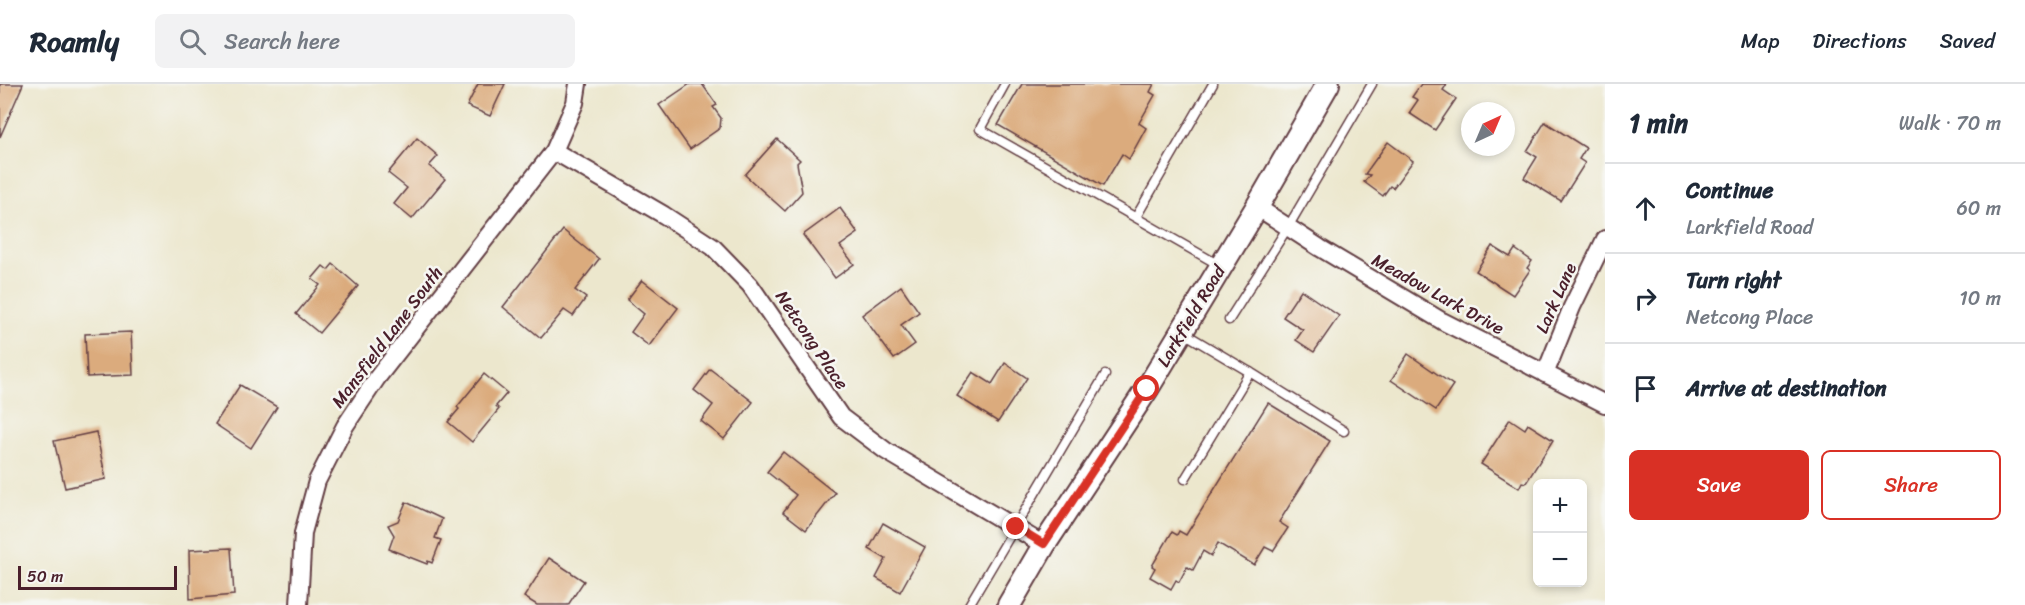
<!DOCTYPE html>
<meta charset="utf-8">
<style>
:root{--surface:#fff;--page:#f2f2f3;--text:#1f2937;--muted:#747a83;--line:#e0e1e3;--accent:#d93025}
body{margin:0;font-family:Sriracha,sans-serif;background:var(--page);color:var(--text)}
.controls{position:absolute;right:18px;bottom:18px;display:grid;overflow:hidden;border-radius:9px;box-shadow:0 3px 9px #0003}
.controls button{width:54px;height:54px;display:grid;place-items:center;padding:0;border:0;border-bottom:2px solid var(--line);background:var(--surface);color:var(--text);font:30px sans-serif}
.compass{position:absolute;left:1461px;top:18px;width:54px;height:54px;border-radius:50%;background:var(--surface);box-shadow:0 3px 9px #0003;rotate:44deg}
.scale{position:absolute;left:18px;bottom:15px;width:159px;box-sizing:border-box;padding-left:6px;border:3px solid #4a1f2b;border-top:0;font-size:16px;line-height:21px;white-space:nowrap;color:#4a1f2b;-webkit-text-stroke:4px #f6f6f2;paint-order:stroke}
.stop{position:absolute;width:18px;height:18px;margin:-14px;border:4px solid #d93025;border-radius:50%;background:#fff}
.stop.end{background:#d93025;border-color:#fff;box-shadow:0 2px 6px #0008}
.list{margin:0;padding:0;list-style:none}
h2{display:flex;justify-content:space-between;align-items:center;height:78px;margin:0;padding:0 24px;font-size:26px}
h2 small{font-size:20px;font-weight:400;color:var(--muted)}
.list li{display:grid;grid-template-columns:39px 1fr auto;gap:18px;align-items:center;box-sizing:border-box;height:90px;padding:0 24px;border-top:2px solid var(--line)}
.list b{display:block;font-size:22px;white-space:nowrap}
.list p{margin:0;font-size:20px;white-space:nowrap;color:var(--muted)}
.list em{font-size:20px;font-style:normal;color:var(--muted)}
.actions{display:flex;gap:12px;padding:18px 24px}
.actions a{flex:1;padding:14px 0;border:2px solid var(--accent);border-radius:9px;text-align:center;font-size:21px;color:var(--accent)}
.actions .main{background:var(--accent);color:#fff}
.icon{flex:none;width:33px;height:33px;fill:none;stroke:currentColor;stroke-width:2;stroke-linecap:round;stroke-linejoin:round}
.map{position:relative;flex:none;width:1605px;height:521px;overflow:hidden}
header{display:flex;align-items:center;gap:36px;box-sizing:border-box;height:84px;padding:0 30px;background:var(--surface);border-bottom:2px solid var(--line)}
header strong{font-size:28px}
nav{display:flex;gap:33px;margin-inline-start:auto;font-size:21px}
.search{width:420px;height:54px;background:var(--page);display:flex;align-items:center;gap:15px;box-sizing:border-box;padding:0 21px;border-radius:9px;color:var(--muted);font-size:22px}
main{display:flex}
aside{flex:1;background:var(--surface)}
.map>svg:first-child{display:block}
.building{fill:#dbab7d}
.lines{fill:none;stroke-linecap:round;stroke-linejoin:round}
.service-casing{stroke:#623d43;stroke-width:11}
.minor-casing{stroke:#623d43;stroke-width:20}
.secondary-casing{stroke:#623d43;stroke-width:26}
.service{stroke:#fff;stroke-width:8}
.minor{stroke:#fff;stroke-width:16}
.secondary{stroke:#fff;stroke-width:22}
.route{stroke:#d93025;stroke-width:8}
.labels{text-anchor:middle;stroke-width:5;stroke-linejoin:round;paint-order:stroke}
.street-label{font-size:18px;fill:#4a1f2b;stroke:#f6f6f2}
</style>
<header>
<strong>Roamly</strong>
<div class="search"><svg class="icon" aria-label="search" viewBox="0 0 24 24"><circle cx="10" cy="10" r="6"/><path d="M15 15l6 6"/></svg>Search here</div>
<nav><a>Map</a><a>Directions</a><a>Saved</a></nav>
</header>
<main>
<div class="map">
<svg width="1605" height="521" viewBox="0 0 1605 521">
<rect width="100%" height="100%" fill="#f6f6f2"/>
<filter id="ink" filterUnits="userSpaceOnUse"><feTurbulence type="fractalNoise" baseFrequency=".0167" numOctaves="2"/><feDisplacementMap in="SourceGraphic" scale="12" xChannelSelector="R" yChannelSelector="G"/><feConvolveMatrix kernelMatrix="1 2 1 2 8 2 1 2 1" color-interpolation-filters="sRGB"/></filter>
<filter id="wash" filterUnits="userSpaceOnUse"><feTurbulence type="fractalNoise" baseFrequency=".008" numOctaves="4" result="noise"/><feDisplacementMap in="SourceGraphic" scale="24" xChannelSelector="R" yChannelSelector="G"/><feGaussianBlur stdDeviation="1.35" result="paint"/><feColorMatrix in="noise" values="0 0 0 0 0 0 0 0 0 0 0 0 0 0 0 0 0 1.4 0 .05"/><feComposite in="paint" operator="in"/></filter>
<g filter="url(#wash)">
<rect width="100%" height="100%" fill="#ece7cd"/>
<g id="blocks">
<g class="building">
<polygon points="0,0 23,0 0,53"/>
<polygon points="478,0 505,0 490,32 467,22"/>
<polygon points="690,0 702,0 717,21 713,23 721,34 720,44 690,65 659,21"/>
<polygon points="1022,0 1154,0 1150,8 1155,11 1139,39 1146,44 1129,75 1122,70 1103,102 998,41"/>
<polygon points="1421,0 1447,0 1443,6 1456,15 1435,46 1409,29 1418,16 1412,13"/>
<polygon points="1545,38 1586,64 1579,75 1585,79 1561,117 1524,94 1537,73 1527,67"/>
<polygon points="417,54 438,72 429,82 445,95 412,135 394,120 407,104 388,89"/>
<polygon points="777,55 800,76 797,79 802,108 785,127 745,91"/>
<polygon points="1388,58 1413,77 1393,104 1390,102 1383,112 1364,98 1370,91 1365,90"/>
<polygon points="840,124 858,149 840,162 854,180 835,194 803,151"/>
<polygon points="563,146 599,175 575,206 586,214 573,232 564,226 541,254 503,223"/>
<polygon points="1492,162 1510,173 1515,165 1532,177 1527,184 1530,186 1513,211 1476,187"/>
<polygon points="333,180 358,202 319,249 296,230 320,201 312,195 323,182 328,186"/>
<polygon points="642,196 678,224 649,262 631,248 644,230 627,216"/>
<polygon points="901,202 919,228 901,241 915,260 894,275 862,231"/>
<polygon points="1301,206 1339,232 1314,268 1296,256 1303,246 1283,233"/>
<polygon points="131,248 133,291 87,293 85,250"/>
<polygon points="1408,270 1453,301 1436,326 1391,296"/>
<polygon points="1005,279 1027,294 998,338 957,312 973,288 992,300"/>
<polygon points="710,285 753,318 724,355 701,337 713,321 694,306"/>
<polygon points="484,290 507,309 496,322 499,325 472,358 448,338 459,325 457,323"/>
<polygon points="240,301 277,323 251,364 215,340"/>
<polygon points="1268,319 1330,357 1279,438 1288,444 1273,467 1265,463 1254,481 1218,459 1211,472 1203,467 1193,486 1187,483 1179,498 1176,496 1171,505 1150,493 1155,484 1152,482 1172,448 1177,451 1179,447 1186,451"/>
<polygon points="1510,335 1525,345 1528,340 1553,356 1526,399 1522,398 1519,404 1481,380"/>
<polygon points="96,348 106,395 65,404 54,357"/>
<polygon points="783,368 835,409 806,446 783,428 796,411 767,388"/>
<polygon points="406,418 442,435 435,454 441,456 432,479 428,477 427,480 389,465 394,451 388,441 398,437"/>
<polygon points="883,439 925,463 900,508 876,494 886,475 869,465"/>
<polygon points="231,464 234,511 190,515 189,466"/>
<polygon points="549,474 584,497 568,521 537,521 524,513"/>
</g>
</g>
</g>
<g filter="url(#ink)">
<use href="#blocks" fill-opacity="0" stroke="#623d43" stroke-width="1.5"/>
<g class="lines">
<defs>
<g id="service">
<polyline points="1005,0 980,45 1219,181"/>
<polyline points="1136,133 1213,0"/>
<polyline points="1229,236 1288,143 1372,0"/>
<polyline points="1184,249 1253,290 1344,347"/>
<polyline points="1185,395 1250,288"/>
<polyline points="969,521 1105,291"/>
</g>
<g id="minor">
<polyline points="554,67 664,131 713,163 750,201 841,333 886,367 1044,461"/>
<polyline points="1257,123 1320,164 1442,237 1605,320"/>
<polyline points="1545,290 1572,223 1605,155"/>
<polyline points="299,521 303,449 317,397 345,342 377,294 554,67 575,19 578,0"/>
</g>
<polyline id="secondary" points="1009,521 1044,461 1147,305 1257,123 1328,0"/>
</defs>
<use href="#service" class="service-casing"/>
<use href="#minor" class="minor-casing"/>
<use href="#secondary" class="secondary-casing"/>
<use href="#service" class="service"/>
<use href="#minor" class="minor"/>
<use href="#secondary" class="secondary"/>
</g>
</g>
<g class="lines" filter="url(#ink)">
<polyline class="route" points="1016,443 1044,460 1147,305"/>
</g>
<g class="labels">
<g class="street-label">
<text transform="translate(1438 210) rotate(29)" y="6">Meadow Lark Drive</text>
<text transform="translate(1556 214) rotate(-66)" y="6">Lark Lane</text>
<text transform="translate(1191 232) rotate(-59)" y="6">Larkfield Road</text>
<text transform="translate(387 253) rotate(-53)" y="6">Mansfield Lane South</text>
<text transform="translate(812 256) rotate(56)" y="6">Netcong Place</text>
</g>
</g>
</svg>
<div class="controls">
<button>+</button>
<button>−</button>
</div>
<svg class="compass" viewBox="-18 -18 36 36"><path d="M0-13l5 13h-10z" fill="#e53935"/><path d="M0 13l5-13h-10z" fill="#747a83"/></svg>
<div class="scale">50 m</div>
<div class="stop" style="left:1147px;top:305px"></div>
<div class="stop end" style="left:1016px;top:443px"></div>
</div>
<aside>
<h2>1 min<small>Walk · 70 m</small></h2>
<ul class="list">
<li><svg class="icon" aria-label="ahead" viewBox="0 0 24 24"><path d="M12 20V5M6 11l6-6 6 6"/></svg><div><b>Continue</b><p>Larkfield Road</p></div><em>60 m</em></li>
<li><svg class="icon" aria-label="right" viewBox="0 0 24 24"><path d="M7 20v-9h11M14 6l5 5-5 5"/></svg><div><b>Turn right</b><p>Netcong Place</p></div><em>10 m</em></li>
<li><svg class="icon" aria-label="arrive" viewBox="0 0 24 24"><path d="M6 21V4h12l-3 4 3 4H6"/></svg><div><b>Arrive at destination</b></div></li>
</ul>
<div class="actions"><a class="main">Save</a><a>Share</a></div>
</aside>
</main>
